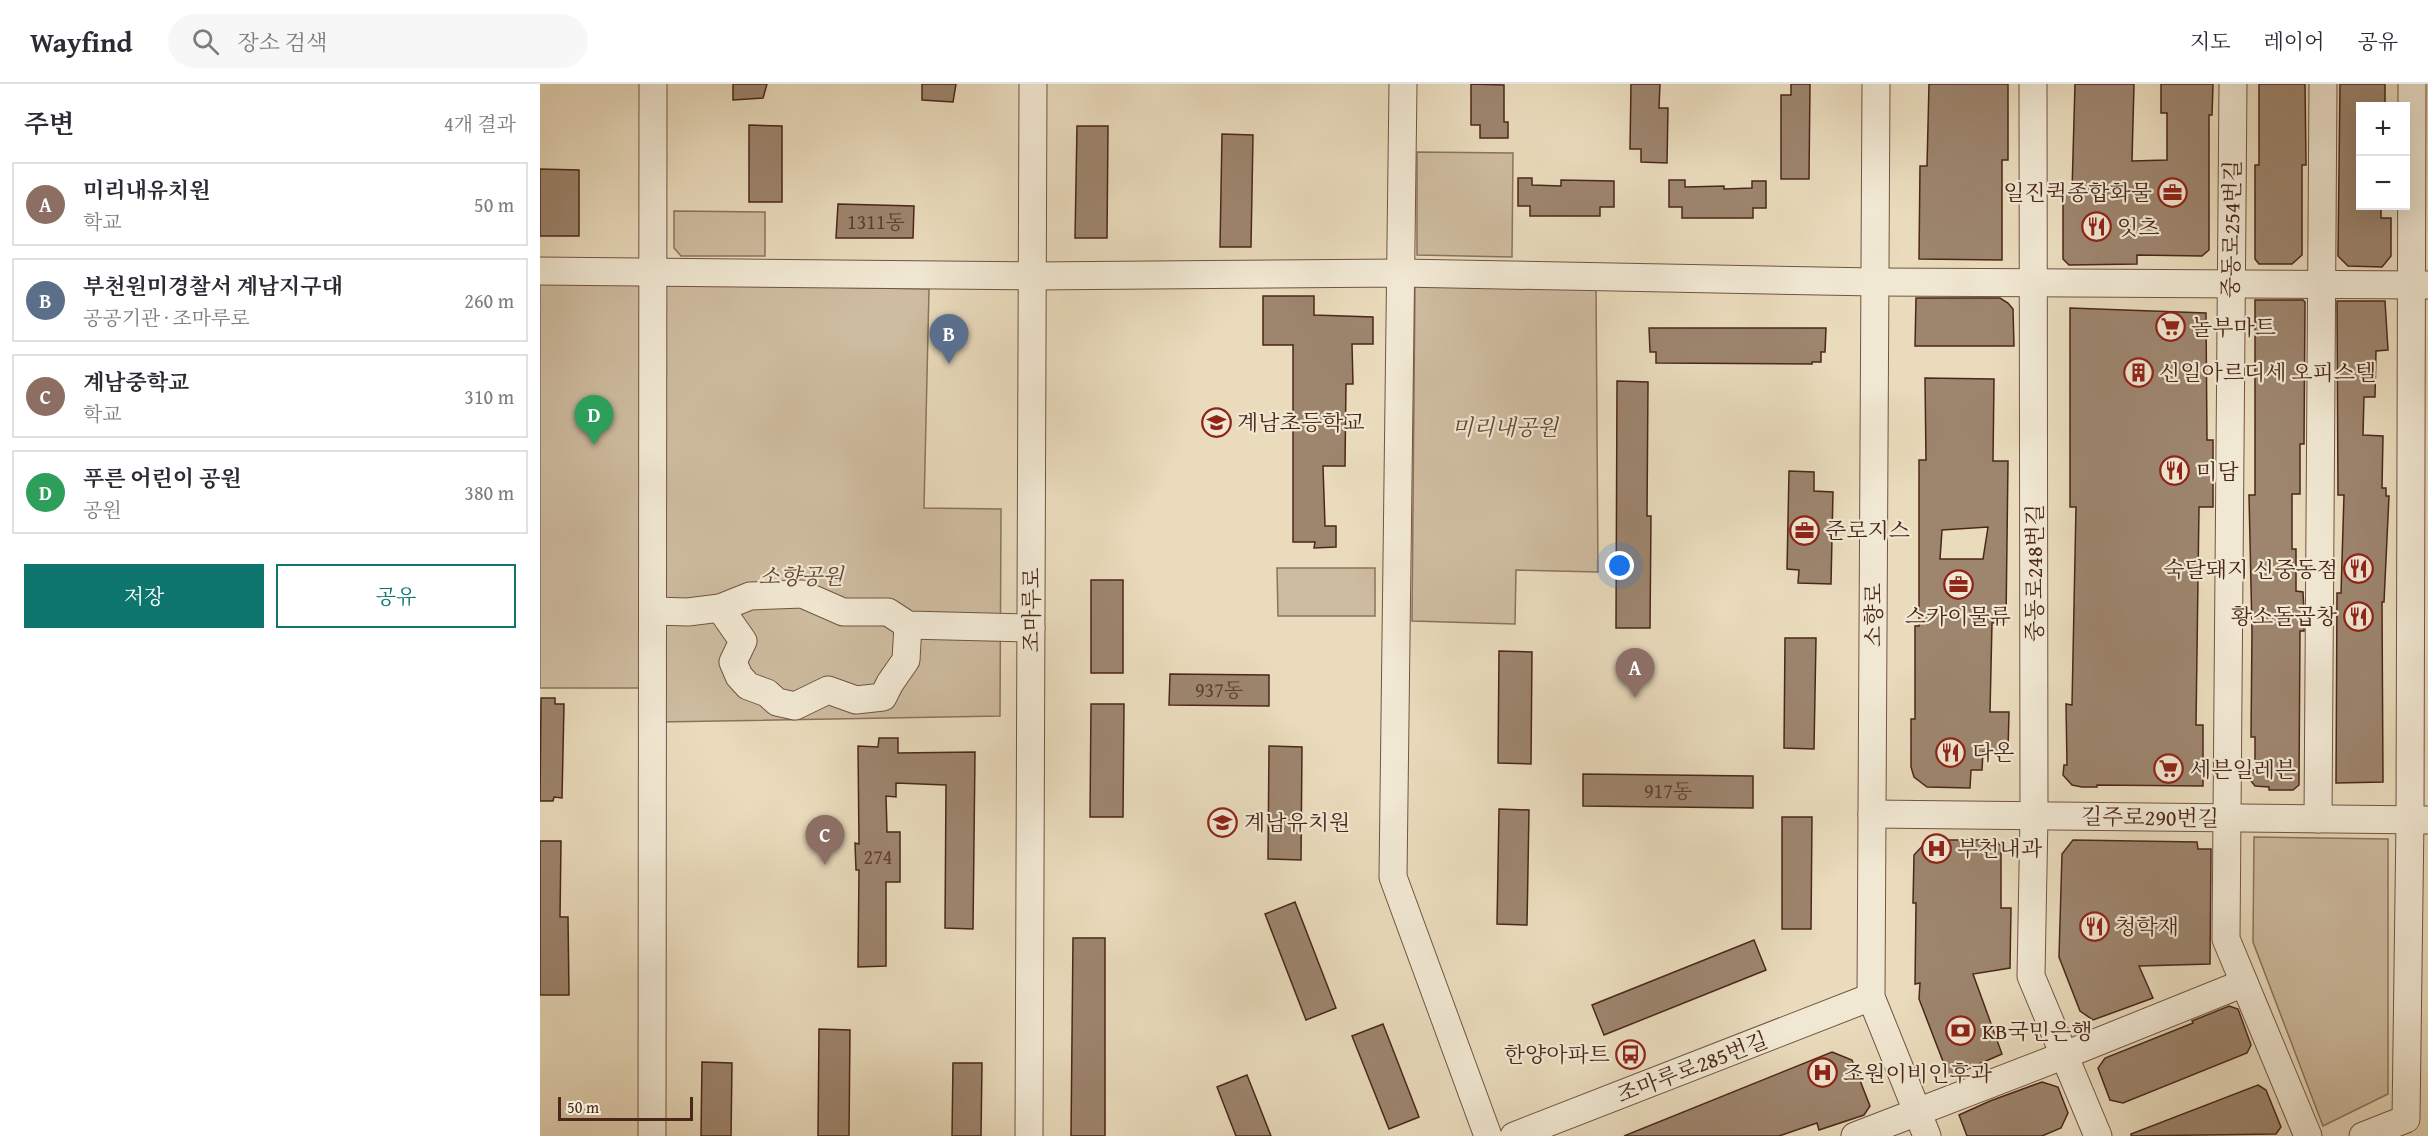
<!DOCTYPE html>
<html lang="ko">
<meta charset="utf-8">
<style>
:root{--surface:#fff;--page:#f7f7f7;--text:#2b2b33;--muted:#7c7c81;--line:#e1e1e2;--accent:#0f766e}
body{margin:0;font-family:"Gentium Book Plus","Noto Serif KR",serif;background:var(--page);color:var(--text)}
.controls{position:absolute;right:18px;top:18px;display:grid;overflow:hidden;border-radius:0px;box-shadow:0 6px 24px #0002}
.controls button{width:54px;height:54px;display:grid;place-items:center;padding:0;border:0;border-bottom:2px solid var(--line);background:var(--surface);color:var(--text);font:30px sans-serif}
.scale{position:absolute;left:18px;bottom:15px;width:135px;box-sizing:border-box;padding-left:6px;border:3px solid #4b271a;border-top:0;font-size:16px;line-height:21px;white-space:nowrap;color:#4b271a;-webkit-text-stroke:4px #f1e8d3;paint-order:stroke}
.you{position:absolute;left:1080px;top:482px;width:21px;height:21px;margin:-15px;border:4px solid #fff;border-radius:50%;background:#1a73e8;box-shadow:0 0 0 9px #1a73e833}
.badge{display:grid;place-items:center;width:39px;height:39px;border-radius:50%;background:var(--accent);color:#fff;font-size:20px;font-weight:700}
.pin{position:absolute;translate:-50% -50px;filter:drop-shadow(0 2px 3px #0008)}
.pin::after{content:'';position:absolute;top:32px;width:21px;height:18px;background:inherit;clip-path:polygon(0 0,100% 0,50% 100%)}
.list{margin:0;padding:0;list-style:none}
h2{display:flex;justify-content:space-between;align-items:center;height:78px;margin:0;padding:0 24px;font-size:26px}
h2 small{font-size:20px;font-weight:400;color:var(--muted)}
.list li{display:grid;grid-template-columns:39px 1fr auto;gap:18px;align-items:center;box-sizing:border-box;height:84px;margin:0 12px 12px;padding:0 12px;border:2px solid var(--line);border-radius:0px}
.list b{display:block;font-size:22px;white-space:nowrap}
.list p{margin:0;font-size:20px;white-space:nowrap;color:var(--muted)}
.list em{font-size:20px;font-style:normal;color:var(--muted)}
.actions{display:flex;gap:12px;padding:18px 24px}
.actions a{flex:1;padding:14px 0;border:2px solid var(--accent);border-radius:0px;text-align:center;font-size:21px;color:var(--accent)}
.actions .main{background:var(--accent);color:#fff}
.icon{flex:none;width:33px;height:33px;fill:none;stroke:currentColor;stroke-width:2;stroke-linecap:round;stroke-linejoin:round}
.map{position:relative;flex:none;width:1888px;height:1052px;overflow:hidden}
header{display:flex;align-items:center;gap:36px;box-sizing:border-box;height:84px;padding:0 30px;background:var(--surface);border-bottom:2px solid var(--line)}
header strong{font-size:28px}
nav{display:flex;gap:33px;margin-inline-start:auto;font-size:21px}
.search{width:420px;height:54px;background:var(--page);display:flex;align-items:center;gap:15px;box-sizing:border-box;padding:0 21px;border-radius:33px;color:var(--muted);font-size:22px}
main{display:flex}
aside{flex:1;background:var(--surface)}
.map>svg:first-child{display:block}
.green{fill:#cebca0;stroke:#8c725d;stroke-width:1.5}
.building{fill:#9d856e;stroke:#4b271a;stroke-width:1.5;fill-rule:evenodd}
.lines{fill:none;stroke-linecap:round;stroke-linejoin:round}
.minor-casing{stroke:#725442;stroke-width:29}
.minor{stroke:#f1e8d3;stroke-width:27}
.labels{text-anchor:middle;stroke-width:4.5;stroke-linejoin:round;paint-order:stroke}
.number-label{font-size:20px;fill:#603e2f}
.poi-label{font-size:22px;fill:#4b271a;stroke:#f1e8d3;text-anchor:start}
.street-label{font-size:22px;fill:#4b271a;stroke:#f1e8d3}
.park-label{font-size:22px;font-style:italic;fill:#654535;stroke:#f1e8d3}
</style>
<header>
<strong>Wayfind</strong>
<div class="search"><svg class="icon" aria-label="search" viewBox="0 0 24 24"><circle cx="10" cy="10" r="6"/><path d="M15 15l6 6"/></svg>장소 검색</div>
<nav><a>지도</a><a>레이어</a><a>공유</a></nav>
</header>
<main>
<aside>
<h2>주변<small>4개 결과</small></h2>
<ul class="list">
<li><span class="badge" style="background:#8d6e63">A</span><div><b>미리내유치원</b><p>학교</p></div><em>50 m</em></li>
<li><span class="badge" style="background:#5c6f8a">B</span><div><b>부천원미경찰서 계남지구대</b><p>공공기관 · 조마루로</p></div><em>260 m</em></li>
<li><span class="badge" style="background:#8d6e63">C</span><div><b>계남중학교</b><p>학교</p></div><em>310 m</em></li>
<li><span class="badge" style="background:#2e9e5b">D</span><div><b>푸른 어린이 공원</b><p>공원</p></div><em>380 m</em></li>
</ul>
<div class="actions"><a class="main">저장</a><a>공유</a></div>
</aside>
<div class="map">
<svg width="1888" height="1052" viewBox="0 0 1888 1052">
<rect width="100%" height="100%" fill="#e9dbbc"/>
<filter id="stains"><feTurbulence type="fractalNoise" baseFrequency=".00333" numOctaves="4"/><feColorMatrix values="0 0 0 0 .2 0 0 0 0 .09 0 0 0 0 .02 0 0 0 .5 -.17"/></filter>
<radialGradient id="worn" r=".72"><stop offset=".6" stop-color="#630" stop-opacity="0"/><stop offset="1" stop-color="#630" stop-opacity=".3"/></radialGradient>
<g class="green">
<polygon points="877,68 973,69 972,173 877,171"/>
<polygon points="134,127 225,128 225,172 141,172 134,164"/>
<polygon points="0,193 108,193 107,604 0,604"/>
<polygon points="875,198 1056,202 1058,488 976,486 975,540 872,537"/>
<polygon points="124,200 389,205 384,424 461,425 460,632 119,638"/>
<polygon points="737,484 835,484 835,532 738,532"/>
<polygon points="1714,753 1848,755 1848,1010 1783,1042 1713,858"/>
</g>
<g class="building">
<polygon points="193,0 227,0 223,14 193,16"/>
<polygon points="382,0 416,0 413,18 382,16"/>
<polygon points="931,0 964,1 964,38 968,38 968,54 940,54 940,41 931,41"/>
<polygon points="1091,0 1120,0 1119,24 1128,24 1127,79 1101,78 1101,65 1090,65"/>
<polygon points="1251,0 1270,0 1269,95 1241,95 1241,11 1251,11"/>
<polygon points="1389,0 1468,0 1468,76 1462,76 1462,176 1379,175 1380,82 1387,82"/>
<polygon points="1535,0 1594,0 1592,77 1627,76 1627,29 1621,29 1621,0 1673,0 1672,31 1669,31 1669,166 1662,172 1597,171 1597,180 1529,181 1523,175 1523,107 1532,107"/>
<polygon points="1719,0 1765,0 1766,81 1762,81 1762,171 1752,180 1719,180 1715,175 1715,81 1719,81"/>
<polygon points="1800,0 1845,0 1845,22 1821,22 1821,122 1841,122 1841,134 1851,134 1851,172 1842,183 1808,182 1798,172"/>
<polygon points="209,41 242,42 242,118 209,118"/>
<polygon points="537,42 568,42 567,154 535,154"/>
<polygon points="682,50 713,51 711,163 680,163"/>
<polygon points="0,85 39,86 39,152 0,152"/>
<polygon points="978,94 992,94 992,101 1021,102 1021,96 1074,97 1074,123 1060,123 1060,132 990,132 990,122 978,122"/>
<polygon points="1129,96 1145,96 1145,103 1184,102 1184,105 1212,104 1212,97 1226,97 1226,124 1213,124 1213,134 1142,134 1142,123 1129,123"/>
<polygon points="298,120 374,122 373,154 296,154"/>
<polygon points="723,212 774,212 774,231 833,233 833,260 812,260 813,300 806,300 805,382 783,382 785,442 796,442 796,463 774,464 775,458 753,458 753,261 723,261"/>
<polygon points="1376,214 1460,214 1468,219 1473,225 1474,262 1375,262"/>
<polygon points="1715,216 1763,216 1765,218 1764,360 1760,360 1760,410 1752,410 1752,465 1756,465 1756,507 1763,508 1764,527 1764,547 1760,547 1759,701 1753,706 1729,706 1729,703 1715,702 1711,697 1711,686 1715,686 1715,653 1711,653 1712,547 1709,411 1715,411"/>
<polygon points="1797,217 1845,217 1848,266 1836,267 1835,313 1824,313 1823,351 1843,352 1842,404 1846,404 1846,412 1849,412 1844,518 1842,518 1843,698 1796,699 1797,509 1801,509 1804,411 1798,411"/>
<polygon points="1530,224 1666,229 1667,356 1673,356 1673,423 1659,423 1656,641 1663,641 1663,702 1557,701 1557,703 1542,703 1532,701 1523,691 1524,681 1527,681 1526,620 1532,621 1536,423 1530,423"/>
<polygon points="1109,244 1286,244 1285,268 1281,268 1281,278 1272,278 1272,280 1116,279 1116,268 1110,268"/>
<path d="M1385,294L1454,295L1453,377H1468L1466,538L1452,539L1450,628H1469L1468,668H1443L1442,686H1431L1430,704L1387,703L1374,693L1371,683V635H1375V542H1379V376H1386ZM1448,443L1443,475H1400L1402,446Z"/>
<polygon points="1077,297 1108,298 1107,432 1111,432 1110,544 1076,544"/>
<polygon points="1249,387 1274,388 1274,407 1293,408 1291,500 1258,499 1259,486 1247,485"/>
<rect x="551" y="496" width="32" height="93"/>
<polygon points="1245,554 1276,554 1274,665 1244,664"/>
<polygon points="959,567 992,568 991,680 958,679"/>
<polygon points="630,590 729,591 729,622 629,621"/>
<polygon points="1,614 15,614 15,620 24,620 22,714 14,713 13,717 0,717"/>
<polygon points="551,620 584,620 583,733 550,733"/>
<polygon points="339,654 358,654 358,669 435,668 433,845 405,844 406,701 356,699 356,713 346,712 347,748 360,748 360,798 346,798 346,882 318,883 319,786 316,786 315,759 319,760 318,662 338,663"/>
<polygon points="729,662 762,663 761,776 728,775"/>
<polygon points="1043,690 1213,692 1213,724 1043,722"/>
<polygon points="959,725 989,726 987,841 957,840"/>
<polygon points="1242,733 1272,733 1271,845 1242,845"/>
<polygon points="1388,756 1455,756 1461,762 1461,824 1471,824 1470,884 1433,890 1462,970 1409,993 1379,915 1380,899 1375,900 1376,819 1373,819 1374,771"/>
<polygon points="1533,756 1657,758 1658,765 1671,765 1670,880 1599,882 1613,914 1553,936 1540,927 1519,873 1522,770"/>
<polygon points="0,757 21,757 20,833 28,833 29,911 0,911"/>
<polygon points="755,818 796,924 766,936 725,830"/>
<polygon points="533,854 565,854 565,1052 531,1052"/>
<polygon points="1214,856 1226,886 1064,951 1052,921"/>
<polygon points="1689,922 1698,925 1711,961 1707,969 1583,1019 1570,1016 1558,984 1565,974 1653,939 1652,937"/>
<polygon points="843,940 879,1033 849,1045 812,952"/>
<polygon points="279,945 310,946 309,1052 278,1052"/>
<polygon points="1292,968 1312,976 1330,1022 1324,1031 1279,1046 1277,1039 1239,1052 1084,1052"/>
<polygon points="162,978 192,979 191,1052 161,1052"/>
<polygon points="413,979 442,979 441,1052 412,1052"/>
<polygon points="707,991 731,1052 696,1052 677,1003"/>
<polygon points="1502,998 1518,1003 1528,1029 1521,1044 1502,1052 1427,1052 1419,1031 1450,1017"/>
<polygon points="1718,1001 1726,1006 1741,1043 1736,1050 1591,1052 1591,1050"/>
</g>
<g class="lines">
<defs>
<g id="minor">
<polyline points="863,0 853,793 948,1052"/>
<polyline points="1336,0 1331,913 1387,1052"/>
<polyline points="1493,0 1494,732 1491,892 1558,1052"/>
<polyline points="1693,0 1686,855 1768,1052"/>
<polyline points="0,187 493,192 861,189 1335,198 1888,201"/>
<polyline points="180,524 203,557 193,578 199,592 208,602 227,609 237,618 255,622 288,606 316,616 343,613 350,599 366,576 368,541"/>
<polyline points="113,527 148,528 180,524 210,512 262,510 303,528 348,528 368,541 491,544"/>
<polyline points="1332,730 1887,736"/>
<polyline points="1778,735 1783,0"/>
<polyline points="112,1052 113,0"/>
<polyline points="489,1052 493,0"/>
<polyline points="974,1052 1331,913"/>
<polyline points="1315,1052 1525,971 1704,899"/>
<polyline points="1823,1052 1866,1035 1870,736 1872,0"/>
</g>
</defs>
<use href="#minor" class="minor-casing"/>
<use href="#minor" class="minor"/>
</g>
<defs>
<symbol id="office-ring" viewBox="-11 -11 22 22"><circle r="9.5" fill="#f1e8d3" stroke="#8f2418" stroke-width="1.5"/><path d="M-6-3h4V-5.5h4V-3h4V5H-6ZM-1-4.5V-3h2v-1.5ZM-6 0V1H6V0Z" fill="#8f2418"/></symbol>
<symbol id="restaurant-ring" viewBox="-11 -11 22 22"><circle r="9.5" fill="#f1e8d3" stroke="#8f2418" stroke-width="1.5"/><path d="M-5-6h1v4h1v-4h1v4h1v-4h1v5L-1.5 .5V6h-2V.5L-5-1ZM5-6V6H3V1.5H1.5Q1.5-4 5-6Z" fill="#8f2418"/></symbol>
<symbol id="supermarket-ring" viewBox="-11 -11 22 22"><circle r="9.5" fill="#f1e8d3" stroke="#8f2418" stroke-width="1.5"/><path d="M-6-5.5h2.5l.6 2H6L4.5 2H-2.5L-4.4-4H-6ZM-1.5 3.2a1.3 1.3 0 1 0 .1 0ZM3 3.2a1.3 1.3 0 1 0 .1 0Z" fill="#8f2418"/></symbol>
<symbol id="building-ring" viewBox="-11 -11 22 22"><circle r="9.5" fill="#f1e8d3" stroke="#8f2418" stroke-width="1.5"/><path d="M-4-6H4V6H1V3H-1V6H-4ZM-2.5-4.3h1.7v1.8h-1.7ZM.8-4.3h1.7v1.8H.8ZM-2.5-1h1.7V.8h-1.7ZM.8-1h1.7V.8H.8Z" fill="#8f2418"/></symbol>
<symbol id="school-ring" viewBox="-11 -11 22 22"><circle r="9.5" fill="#f1e8d3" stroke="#8f2418" stroke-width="1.5"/><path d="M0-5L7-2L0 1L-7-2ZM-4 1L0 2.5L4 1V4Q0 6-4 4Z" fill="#8f2418"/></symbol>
<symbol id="hospital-ring" viewBox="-11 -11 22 22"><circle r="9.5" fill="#f1e8d3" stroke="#8f2418" stroke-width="1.5"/><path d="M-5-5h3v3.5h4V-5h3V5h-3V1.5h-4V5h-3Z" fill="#8f2418"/></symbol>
<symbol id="bank-ring" viewBox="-11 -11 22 22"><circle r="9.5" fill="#f1e8d3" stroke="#8f2418" stroke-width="1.5"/><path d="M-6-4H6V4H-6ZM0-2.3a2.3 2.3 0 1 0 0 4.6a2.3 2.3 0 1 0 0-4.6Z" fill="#8f2418"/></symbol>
<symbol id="bus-ring" viewBox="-11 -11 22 22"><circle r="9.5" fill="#f1e8d3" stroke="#8f2418" stroke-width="1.5"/><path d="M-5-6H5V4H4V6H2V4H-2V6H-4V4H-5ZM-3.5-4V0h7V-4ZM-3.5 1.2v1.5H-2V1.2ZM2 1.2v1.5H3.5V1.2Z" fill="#8f2418"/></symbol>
</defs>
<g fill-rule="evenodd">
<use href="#office-ring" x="1616" y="92" width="33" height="33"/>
<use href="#restaurant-ring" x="1540" y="126" width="33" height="33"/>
<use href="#supermarket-ring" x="1614" y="226" width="33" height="33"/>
<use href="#building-ring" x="1582" y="272" width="33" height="33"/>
<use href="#school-ring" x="660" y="322" width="33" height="33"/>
<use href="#restaurant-ring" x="1618" y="370" width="33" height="33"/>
<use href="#office-ring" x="1248" y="430" width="33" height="33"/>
<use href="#restaurant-ring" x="1802" y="468" width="33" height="33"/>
<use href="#office-ring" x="1402" y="484" width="33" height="33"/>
<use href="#restaurant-ring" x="1802" y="516" width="33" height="33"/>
<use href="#restaurant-ring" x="1394" y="652" width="33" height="33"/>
<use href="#supermarket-ring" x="1612" y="668" width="33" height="33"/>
<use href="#school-ring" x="666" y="722" width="33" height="33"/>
<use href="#hospital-ring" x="1380" y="748" width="33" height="33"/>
<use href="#restaurant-ring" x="1538" y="826" width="33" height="33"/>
<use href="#bank-ring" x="1404" y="930" width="33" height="33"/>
<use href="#bus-ring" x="1074" y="954" width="33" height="33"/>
<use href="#hospital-ring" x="1266" y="972" width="33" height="33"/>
</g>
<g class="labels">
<g class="number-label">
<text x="336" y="145">1311동</text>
<text x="679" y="613">937동</text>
<text x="1128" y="714">917동</text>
<text x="338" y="780">274</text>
</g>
<g class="poi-label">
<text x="1612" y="116" text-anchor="end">일진퀵종합화물</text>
<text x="1577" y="151">잇츠</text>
<text x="1651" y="251">놀부마트</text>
<text x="1619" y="296">신일아르디세 오피스텔</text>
<text x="697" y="346">계남초등학교</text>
<text x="1656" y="395">미담</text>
<text x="1285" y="454">준로지스</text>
<text x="1798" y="493" text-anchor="end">숙달돼지 신중동점</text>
<text x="1418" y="540" text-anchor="middle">스카이물류</text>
<text x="1797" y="540" text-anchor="end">황소돌곱창</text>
<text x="1432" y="676">다온</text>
<text x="1650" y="693">세븐일레븐</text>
<text x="704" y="746">계남유치원</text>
<text x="1417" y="772">부천내과</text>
<text x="1575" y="850">청학재</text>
<text x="1442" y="955">KB국민은행</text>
<text x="1070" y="978" text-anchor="end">한양아파트</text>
<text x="1303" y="997">조원이비인후과</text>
</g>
<g class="street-label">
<text transform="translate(1691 145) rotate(-89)" y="8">중동로254번길</text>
<text transform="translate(1494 489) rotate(-90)" y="8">중동로248번길</text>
<text transform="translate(491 526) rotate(-90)" y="8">조마루로</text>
<text transform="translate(1333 531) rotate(-90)" y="8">소향로</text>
<text transform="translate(1610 733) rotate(1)" y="8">길주로290번길</text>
<text transform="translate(1152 983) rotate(-21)" y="8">조마루로285번길</text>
</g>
<g class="park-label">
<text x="965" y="351">미리내공원</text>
<text x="261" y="500">소향공원</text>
</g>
</g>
<rect width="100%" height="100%" filter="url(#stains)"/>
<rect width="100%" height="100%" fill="url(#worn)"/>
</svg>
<div class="controls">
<button>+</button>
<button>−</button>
</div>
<div class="scale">50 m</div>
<div class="you"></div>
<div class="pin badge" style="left:1095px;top:614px;background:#8d6e63">A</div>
<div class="pin badge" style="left:409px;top:280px;background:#5c6f8a">B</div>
<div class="pin badge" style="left:285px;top:781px;background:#8d6e63">C</div>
<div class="pin badge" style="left:54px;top:361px;background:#2e9e5b">D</div>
</div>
</main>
